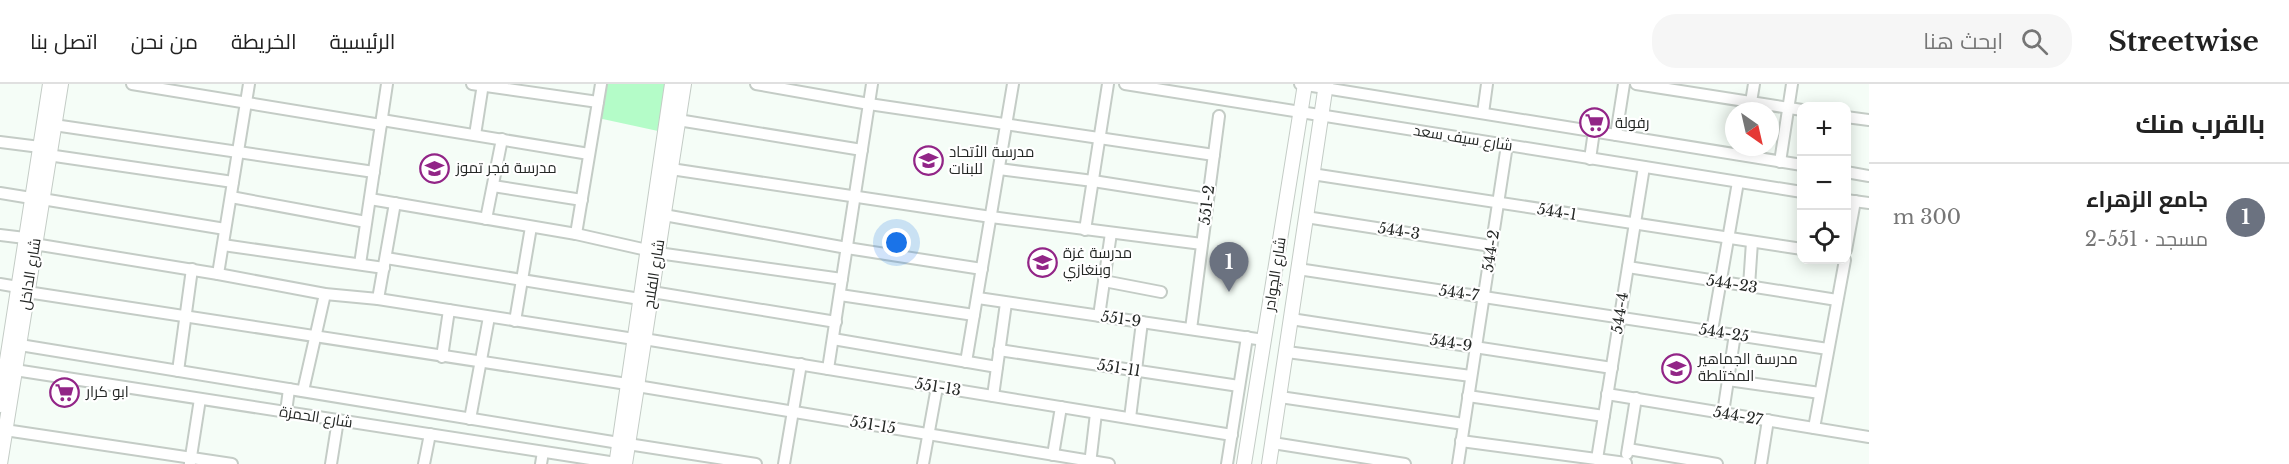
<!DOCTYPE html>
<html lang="ar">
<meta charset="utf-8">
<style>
:root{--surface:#fff;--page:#f6f6f6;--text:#222;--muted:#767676;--line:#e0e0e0;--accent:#2563eb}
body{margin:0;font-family:"Libre Baskerville",Cairo,serif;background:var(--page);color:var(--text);direction:rtl}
.controls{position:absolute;right:18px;top:18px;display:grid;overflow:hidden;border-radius:12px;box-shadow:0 3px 15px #0003}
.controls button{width:54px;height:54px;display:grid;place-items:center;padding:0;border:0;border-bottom:2px solid var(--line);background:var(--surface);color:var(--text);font:30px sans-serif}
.compass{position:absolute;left:1725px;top:18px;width:54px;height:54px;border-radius:50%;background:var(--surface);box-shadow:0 3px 15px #0003;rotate:146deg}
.you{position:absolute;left:897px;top:159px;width:21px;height:21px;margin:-15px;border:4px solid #fff;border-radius:50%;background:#1a73e8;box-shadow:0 0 0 9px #1a73e833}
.badge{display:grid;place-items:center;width:39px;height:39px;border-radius:50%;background:var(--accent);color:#fff;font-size:20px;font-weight:700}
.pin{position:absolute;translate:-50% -50px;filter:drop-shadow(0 2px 3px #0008)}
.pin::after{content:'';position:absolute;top:32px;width:21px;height:18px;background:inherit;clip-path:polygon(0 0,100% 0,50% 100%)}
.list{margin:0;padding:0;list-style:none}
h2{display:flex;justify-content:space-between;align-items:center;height:78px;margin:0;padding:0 24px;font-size:26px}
h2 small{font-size:20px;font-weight:400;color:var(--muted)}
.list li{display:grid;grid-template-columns:39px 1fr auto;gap:18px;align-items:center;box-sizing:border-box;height:108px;padding:0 24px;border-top:2px solid var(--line)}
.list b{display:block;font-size:22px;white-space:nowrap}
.list p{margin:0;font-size:20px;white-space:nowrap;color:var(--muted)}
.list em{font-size:20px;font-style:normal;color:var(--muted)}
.icon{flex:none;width:33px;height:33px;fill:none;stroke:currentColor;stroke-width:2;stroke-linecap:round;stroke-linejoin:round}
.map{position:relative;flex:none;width:1869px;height:380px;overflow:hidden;direction:ltr}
header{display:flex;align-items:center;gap:36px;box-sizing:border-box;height:84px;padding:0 30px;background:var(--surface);border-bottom:2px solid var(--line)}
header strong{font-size:28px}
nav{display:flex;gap:33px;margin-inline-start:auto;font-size:21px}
.search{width:420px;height:54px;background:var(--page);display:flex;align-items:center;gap:15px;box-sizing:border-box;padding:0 21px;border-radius:24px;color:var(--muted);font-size:22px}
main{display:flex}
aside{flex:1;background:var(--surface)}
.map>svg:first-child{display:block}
.green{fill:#b4fcc8}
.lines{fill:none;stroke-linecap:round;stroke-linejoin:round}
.minor-casing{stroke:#c4ccc6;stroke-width:14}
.major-casing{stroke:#c4ccc6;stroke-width:16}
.minor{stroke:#fff;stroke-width:10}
.major{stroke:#fff;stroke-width:14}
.labels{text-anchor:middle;stroke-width:4.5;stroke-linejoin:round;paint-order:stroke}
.poi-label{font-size:15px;fill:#242725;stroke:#fff;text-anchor:start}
.street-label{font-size:15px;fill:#242725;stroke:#fff}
</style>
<header>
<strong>Streetwise</strong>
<div class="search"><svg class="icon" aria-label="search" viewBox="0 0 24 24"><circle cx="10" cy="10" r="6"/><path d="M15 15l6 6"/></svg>ابحث هنا</div>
<nav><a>الرئيسية</a><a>الخريطة</a><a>من نحن</a><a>اتصل بنا</a></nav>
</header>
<main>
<aside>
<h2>بالقرب منك<small></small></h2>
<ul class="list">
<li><span class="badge" style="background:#6b7280">1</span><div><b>جامع الزهراء</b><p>مسجد · 551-2</p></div><em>300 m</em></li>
</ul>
</aside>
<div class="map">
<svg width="1869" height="380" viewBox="0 0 1869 380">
<rect width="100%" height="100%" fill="#f5fdf7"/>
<polygon class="green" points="604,0 666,0 658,47 598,34"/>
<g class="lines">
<defs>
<g id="minor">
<polyline points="132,0 381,41"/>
<polyline points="472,0 598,18"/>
<polyline points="756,0 869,20 1214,71"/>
<polyline points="1125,0 1802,108"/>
<polyline points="1300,0 1802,81"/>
<polyline points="1636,0 1802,26"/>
<polyline points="1751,18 1754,0"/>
<polyline points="1483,29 1487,0"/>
<polyline points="1846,33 1869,36"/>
<polyline points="382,36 589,70"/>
<polyline points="678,36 862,66"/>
<polyline points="54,41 374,88"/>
<polyline points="475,51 483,0"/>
<polyline points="1616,51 1624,0"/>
<polyline points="0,58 40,63"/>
<polyline points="48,71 233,98"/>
<polyline points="1590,75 1594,47"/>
<polyline points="1780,78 1792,0"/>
<polyline points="671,85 991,133 1202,160"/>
<polyline points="999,85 1093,97 1208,115"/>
<polyline points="1846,88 1869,92"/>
<polyline points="1312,90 1802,165"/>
<polyline points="493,102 582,116"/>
<polyline points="0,109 31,114"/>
<polyline points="231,113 366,138"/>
<polyline points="42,115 225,145"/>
<polyline points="370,115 576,150 647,166"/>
<polyline points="1846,116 1869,119"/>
<polyline points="664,131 847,164 982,185"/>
<polyline points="1306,133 1491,162"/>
<polyline points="486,135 502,55"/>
<polyline points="1085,146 1108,0"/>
<polyline points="576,150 601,0"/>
<polyline points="0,151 25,154"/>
<polyline points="34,160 218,190 325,210 378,215 634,255"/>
<polyline points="223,161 384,184"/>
<polyline points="1846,166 1855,117"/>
<polyline points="658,169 842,195"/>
<polyline points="386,174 640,215"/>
<polyline points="360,180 387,0"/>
<polyline points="1628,183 1837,216"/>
<polyline points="1298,185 1828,265"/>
<polyline points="218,190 249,0"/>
<polyline points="1104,197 1161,208"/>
<polyline points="0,200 18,203"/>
<polyline points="1749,202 1752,158"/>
<polyline points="27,208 627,300"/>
<polyline points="652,208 836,238"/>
<polyline points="840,211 974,231"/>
<polyline points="978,214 1264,256"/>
<polyline points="378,215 395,119"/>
<polyline points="1099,232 1111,149"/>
<polyline points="1291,235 1612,284"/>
<polyline points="515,237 531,143"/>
<polyline points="1191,245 1219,32"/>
<polyline points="1712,247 1738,98"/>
<polyline points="644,255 1232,351"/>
<polyline points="833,255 997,283"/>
<polyline points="20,261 619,359"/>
<polyline points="999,266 1239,302"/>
<polyline points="1287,268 1471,292"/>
<polyline points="442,273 449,226"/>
<polyline points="966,278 1013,0"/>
<polyline points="828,285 872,0"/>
<polyline points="15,286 616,379"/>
<polyline points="178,287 192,185"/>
<polyline points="1728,296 1820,309"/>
<polyline points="637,302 1109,380"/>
<polyline points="303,307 325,210"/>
<polyline points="1607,310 1869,353"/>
<polyline points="993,312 1006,219"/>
<polyline points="1468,312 1604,332"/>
<polyline points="1280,313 1464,340"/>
<polyline points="286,328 289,305"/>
<polyline points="1723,329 1735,250"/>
<polyline points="1130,334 1142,238"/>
<polyline points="470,335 489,233"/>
<polyline points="1814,344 1845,176"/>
<polyline points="5,346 232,380"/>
<polyline points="1461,357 1626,379"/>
<polyline points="1273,359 1405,380"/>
<polyline points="628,360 756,380"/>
<polyline points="1628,365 1717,380"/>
<polyline points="1627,370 1636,314"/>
<polyline points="1053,371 1061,323"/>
<polyline points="1597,375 1644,83"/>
<polyline points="190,379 200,315"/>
<polyline points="331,380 338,336"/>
<polyline points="424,380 430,350"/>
<polyline points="541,380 543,368"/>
<polyline points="784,380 801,280"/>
<polyline points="923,380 937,303"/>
<polyline points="1090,380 1096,329"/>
<polyline points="1227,380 1247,253"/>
<polyline points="1458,380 1507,61"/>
<polyline points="1761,380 1768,336"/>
</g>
<g id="major">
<polyline points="0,321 50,0"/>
<polyline points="617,375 672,0"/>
<polyline points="0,380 61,0"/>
<polyline points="625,380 684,0"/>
<polyline points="1244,380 1305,0"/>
<polyline points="1269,380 1326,0"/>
</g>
</defs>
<use href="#minor" class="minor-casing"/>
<use href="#major" class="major-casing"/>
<use href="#minor" class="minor"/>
<use href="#major" class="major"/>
</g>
<defs>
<symbol id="supermarket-ring" viewBox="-11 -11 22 22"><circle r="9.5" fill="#fff" stroke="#922587" stroke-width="1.5"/><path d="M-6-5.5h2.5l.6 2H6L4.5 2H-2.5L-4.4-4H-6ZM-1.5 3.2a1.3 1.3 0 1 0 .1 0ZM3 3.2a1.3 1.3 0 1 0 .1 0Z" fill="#922587"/></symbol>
<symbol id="school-ring" viewBox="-11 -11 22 22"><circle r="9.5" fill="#fff" stroke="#922587" stroke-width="1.5"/><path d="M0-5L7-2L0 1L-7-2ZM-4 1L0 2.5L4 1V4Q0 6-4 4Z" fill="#922587"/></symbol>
</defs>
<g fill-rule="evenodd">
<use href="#supermarket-ring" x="1578" y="22" width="33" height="33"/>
<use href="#school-ring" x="912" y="60" width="33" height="33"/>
<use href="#school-ring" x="418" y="68" width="33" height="33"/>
<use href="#school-ring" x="1026" y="162" width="33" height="33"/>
<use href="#school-ring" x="1660" y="268" width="33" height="33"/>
<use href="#supermarket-ring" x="48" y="292" width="33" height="33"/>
</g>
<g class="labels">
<g class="poi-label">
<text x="1615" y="44">رفولة</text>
<text x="949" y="73">مدرسة الأتحاد<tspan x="949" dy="17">للبنات</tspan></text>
<text x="456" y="89">مدرسة فجر تموز</text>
<text x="1063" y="174">مدرسة غزة<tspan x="1063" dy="17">وبنغازي</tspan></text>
<text x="1698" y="280">مدرسة الجماهير<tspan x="1698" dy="17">المختلطة</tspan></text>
<text x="86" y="313">ابو كرار</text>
</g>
<g class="street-label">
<text transform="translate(1463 54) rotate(9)" y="5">شارع سيف سعد</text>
<text transform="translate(1207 121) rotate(-83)" y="5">551-2</text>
<text transform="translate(1557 128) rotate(9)" y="5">544-1</text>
<text transform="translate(1399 147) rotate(9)" y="5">544-3</text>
<text transform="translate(1491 167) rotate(-81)" y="5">544-2</text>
<text transform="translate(30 190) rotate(-81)" y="5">شارع الداخل</text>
<text transform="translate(654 190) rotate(-81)" y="5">شارع الفلاح</text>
<text transform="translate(1275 190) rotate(-81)" y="5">شارع الچوادر</text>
<text transform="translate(1732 200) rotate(9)" y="5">544-23</text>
<text transform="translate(1459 209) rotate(8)" y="5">544-7</text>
<text transform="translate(1620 229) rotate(-81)" y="5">544-4</text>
<text transform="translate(1121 235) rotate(8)" y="5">551-9</text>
<text transform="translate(1724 249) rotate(9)" y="5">544-25</text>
<text transform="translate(1451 259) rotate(9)" y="5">544-9</text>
<text transform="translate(1119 284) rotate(9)" y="5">551-11</text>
<text transform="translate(938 303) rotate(9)" y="5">551-13</text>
<text transform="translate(1738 332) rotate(10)" y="5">544-27</text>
<text transform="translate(316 333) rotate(9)" y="5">شارع الحمزة</text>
<text transform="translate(873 341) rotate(9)" y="5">551-15</text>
</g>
</g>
</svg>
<div class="controls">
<button>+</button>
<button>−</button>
<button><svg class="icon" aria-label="locate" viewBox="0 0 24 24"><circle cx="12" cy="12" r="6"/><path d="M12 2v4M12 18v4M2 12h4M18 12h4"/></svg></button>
</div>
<svg class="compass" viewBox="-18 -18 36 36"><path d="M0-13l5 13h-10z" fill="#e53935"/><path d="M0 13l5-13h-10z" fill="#767676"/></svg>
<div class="you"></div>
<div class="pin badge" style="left:1229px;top:208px;background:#6b7280">1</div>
</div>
</main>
